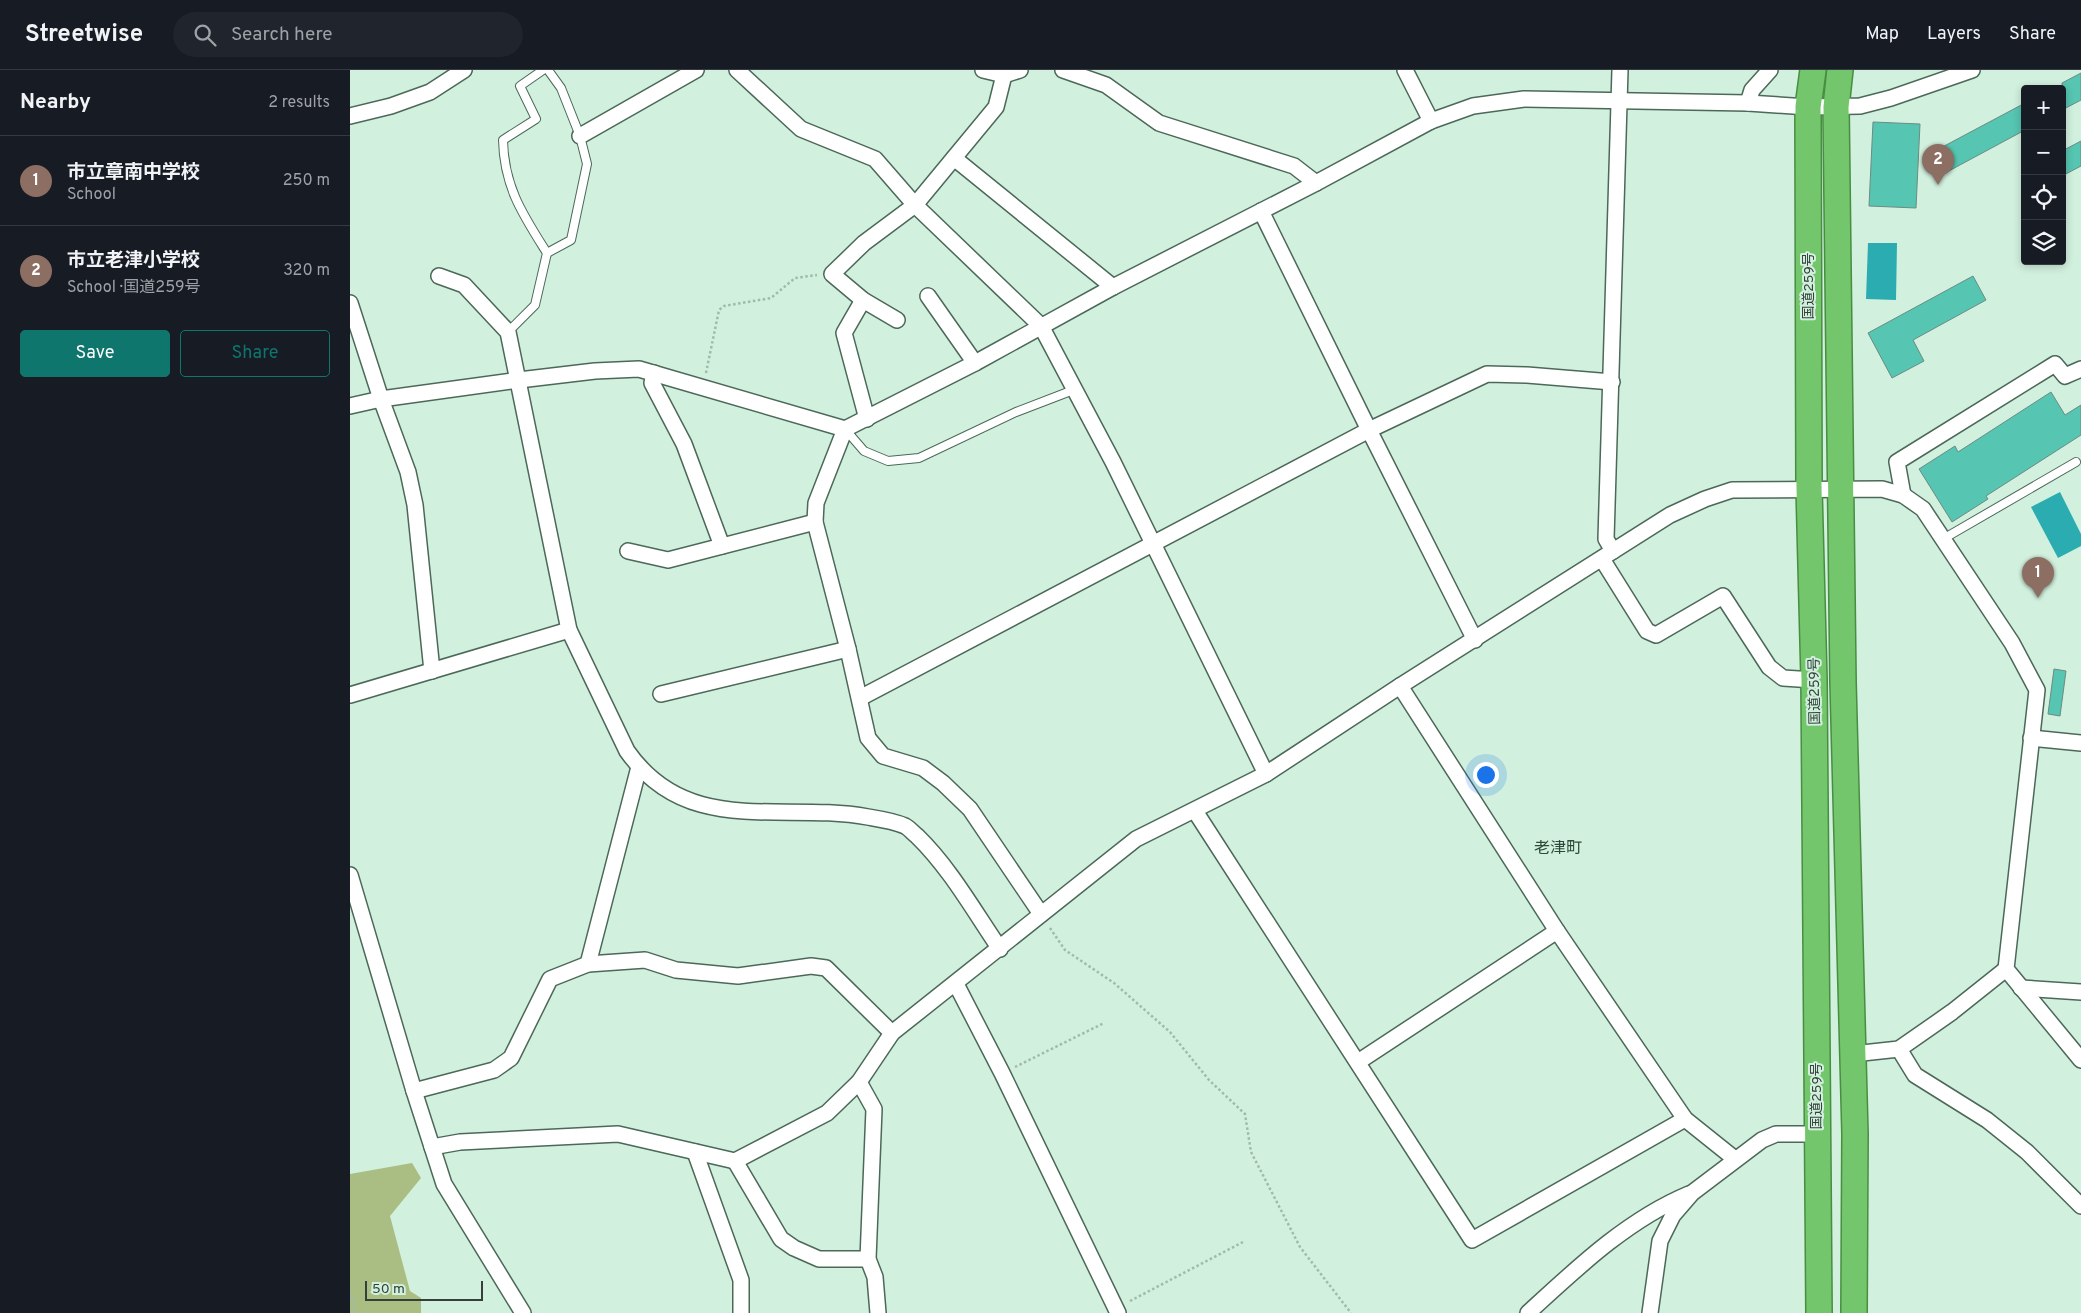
<!DOCTYPE html>
<meta charset="utf-8">
<style>
:root{--surface:#171b24;--page:#20242c;--text:#f1f3f6;--muted:#9ea1a6;--line:#363941;--accent:#0f766e}
body{margin:0;font-family:Overpass,"Noto Sans JP",sans-serif;background:var(--page);color:var(--text)}
.controls{position:absolute;right:15px;top:15px;display:grid;overflow:hidden;border-radius:5px;box-shadow:0 2px 8px #0003}
.controls button{width:45px;height:45px;display:grid;place-items:center;padding:0;border:0;border-bottom:1px solid var(--line);background:var(--surface);color:var(--text);font:25px sans-serif}
.scale{position:absolute;left:15px;bottom:12px;width:118px;box-sizing:border-box;padding-left:5px;border:2px solid #344039;border-top:0;font-size:14px;line-height:18px;white-space:nowrap;color:#344039;-webkit-text-stroke:4px #d1f0de;paint-order:stroke}
.you{position:absolute;left:1135px;top:704px;width:18px;height:18px;margin:-12px;border:4px solid #fff;border-radius:50%;background:#1a73e8;box-shadow:0 0 0 8px #1a73e833}
.badge{display:grid;place-items:center;width:32px;height:32px;border-radius:50%;background:var(--accent);color:#fff;font-size:16px;font-weight:700}
.pin{position:absolute;translate:-50% -41px;filter:drop-shadow(0 1px 2px #0008)}
.pin::after{content:'';position:absolute;top:26px;width:18px;height:15px;background:inherit;clip-path:polygon(0 0,100% 0,50% 100%)}
.list{margin:0;padding:0;list-style:none}
h2{display:flex;justify-content:space-between;align-items:center;height:65px;margin:0;padding:0 20px;font-size:21px}
h2 small{font-size:16px;font-weight:400;color:var(--muted)}
.list li{display:grid;grid-template-columns:32px 1fr auto;gap:15px;align-items:center;box-sizing:border-box;height:90px;padding:0 20px;border-top:1px solid var(--line)}
.list b{display:block;font-size:19px;white-space:nowrap}
.list p{margin:0;font-size:16px;white-space:nowrap;color:var(--muted)}
.list em{font-size:16px;font-style:normal;color:var(--muted)}
.actions{display:flex;gap:10px;padding:15px 20px}
.actions a{flex:1;padding:11px 0;border:1px solid var(--accent);border-radius:5px;text-align:center;font-size:18px;color:var(--accent)}
.actions .main{background:var(--accent);color:#fff}
.icon{flex:none;width:28px;height:28px;fill:none;stroke:currentColor;stroke-width:2;stroke-linecap:round;stroke-linejoin:round}
.map{position:relative;flex:none;width:1731px;height:1243px;overflow:hidden}
header{display:flex;align-items:center;gap:30px;box-sizing:border-box;height:70px;padding:0 25px;background:var(--surface);border-bottom:1px solid var(--line)}
header strong{font-size:24px}
nav{display:flex;gap:28px;margin-inline-start:auto;font-size:18px}
.search{width:350px;height:45px;background:var(--page);display:flex;align-items:center;gap:12px;box-sizing:border-box;padding:0 18px;border-radius:28px;color:var(--muted);font-size:19px}
main{display:flex}
aside{flex:1;background:var(--surface)}
.map>svg:first-child{display:block}
.green{fill:#aabd82}
.water{fill:#2bacb0}
.building{fill:#56c5b1;stroke:#6a8c84}
.lines{fill:none;stroke-linecap:round;stroke-linejoin:round}
.service-casing{stroke:#4c6859;stroke-width:10}
.minor-casing{stroke:#4c6859;stroke-width:18}
.trunk-casing{stroke:#488e42;stroke-width:28}
.path{stroke:#a1baac;stroke-width:2.5;stroke-dasharray:2.5 2.5;stroke-linecap:butt}
.service{stroke:#fff;stroke-width:8}
.minor{stroke:#fff;stroke-width:15}
.trunk{stroke:#74c66c;stroke-width:25}
.labels{text-anchor:middle;stroke-width:4;stroke-linejoin:round;paint-order:stroke}
.street-label{font-size:14px;fill:#344039;stroke:#d1f0de}
.quarter-label{font-size:16px;fill:#2e483a;stroke:#d1f0de}
</style>
<header>
<strong>Streetwise</strong>
<div class="search"><svg class="icon" aria-label="search" viewBox="0 0 24 24"><circle cx="10" cy="10" r="6"/><path d="M15 15l6 6"/></svg>Search here</div>
<nav><a>Map</a><a>Layers</a><a>Share</a></nav>
</header>
<main>
<aside>
<h2>Nearby<small>2 results</small></h2>
<ul class="list">
<li><span class="badge" style="background:#8d6e63">1</span><div><b>市立章南中学校</b><p>School</p></div><em>250 m</em></li>
<li><span class="badge" style="background:#8d6e63">2</span><div><b>市立老津小学校</b><p>School · 国道259号</p></div><em>320 m</em></li>
</ul>
<div class="actions"><a class="main">Save</a><a>Share</a></div>
</aside>
<div class="map">
<svg width="1731" height="1243" viewBox="0 0 1731 1243">
<rect width="100%" height="100%" fill="#d1f0de"/>
<polygon class="green" points="62,1093 71,1108 40,1146 60,1221 71,1228 71,1243 0,1243 0,1104"/>
<g class="water">
<polygon points="1518,173 1547,173 1546,230 1516,229"/>
<polygon points="1710,422 1731,464 1731,476 1708,488 1681,437"/>
</g>
<g class="building">
<polygon points="1731,3 1731,30 1712,40 1712,13"/>
<polygon points="1675,33 1675,60 1595,103 1583,82"/>
<polygon points="1523,52 1570,54 1566,138 1519,136"/>
<polygon points="1731,71 1731,96 1712,106 1712,81"/>
<polygon points="1623,206 1636,230 1563,270 1574,291 1542,308 1518,263"/>
<polygon points="1701,322 1715,345 1731,335 1731,365 1636,426 1638,429 1602,452 1569,399 1605,376 1608,382"/>
<polygon points="1704,599 1716,601 1710,646 1698,644"/>
</g>
<g class="lines">
<defs>
<g id="service">
<polyline points="197,183 221,170 237,94 230,66 211,18 198,0"/>
<path d="M158,262L185,235L197,183C173,145 154,117 153,70L186,49L170,16L193,0"/>
<polyline points="495,359 514,381 538,391 569,388 666,342 726,319"/>
<polyline points="1593,469 1726,392"/>
</g>
<g id="minor">
<polyline points="387,0 451,59 525,89 565,135 691,256 763,392 916,704"/>
<polyline points="633,0 654,5"/>
<polyline points="713,0 756,15 809,53 944,96 966,113"/>
<polyline points="1055,0 1081,51"/>
<polyline points="1398,33 1402,20 1420,0"/>
<polyline points="0,46 41,36 80,22 114,0"/>
<polyline points="230,66 346,0"/>
<polyline points="604,88 763,217"/>
<polyline points="911,141 1019,360 1125,570"/>
<path d="M89,206L114,215L158,262L219,560L277,681C338,768 431,731 518,747C530,749 544,751 555,756C559,758 563,763 567,766C600,798 624,841 650,879"/>
<polyline points="578,226 625,293"/>
<polyline points="513,230 494,263 517,349"/>
<polyline points="0,233 31,329 58,402 65,435 82,601"/>
<polyline points="547,250 513,230 482,204 514,173 565,135 646,37 654,5 670,0"/>
<polyline points="304,303 302,313 334,374 372,476"/>
<polyline points="0,336 31,329 169,310 245,301 289,299 495,359 625,293 763,217 966,113 1081,51 1123,36 1174,29 1398,33 1458,37 1510,36 1541,28 1622,0"/>
<polyline points="495,359 466,433 465,452 498,579 518,668 533,686 573,698 593,713 620,739 691,844"/>
<polyline points="1553,425 1547,392 1705,294 1715,306 1731,299"/>
<polyline points="278,481 318,490 465,452"/>
<polyline points="1263,481 1256,469 1270,0"/>
<polyline points="1252,489 1297,561 1306,565 1373,526 1419,597 1433,608 1464,610"/>
<polyline points="1050,616 1207,861 1335,1049 1385,1089"/>
<polyline points="311,624 498,579"/>
<polyline points="0,625 219,560"/>
<polyline points="510,628 1019,360 1137,304 1177,305 1262,312"/>
<polyline points="1681,668 1731,673"/>
<polyline points="845,741 1122,1170 1335,1049"/>
<polyline points="0,805 64,1021 94,1114 173,1243"/>
<polyline points="238,894 289,697"/>
<polyline points="606,914 652,1003 768,1243"/>
<polyline points="1671,918 1731,922"/>
<polyline points="1549,979 1565,1005 1637,1050 1677,1082 1731,1136"/>
<polyline points="1503,984 1549,979 1602,942 1656,899"/>
<polyline points="1008,992 1207,861"/>
<polyline points="509,1012 524,1039 518,1189 525,1207 528,1243"/>
<polyline points="64,1021 144,1000 161,988 200,909 238,894 295,890 326,900 388,906 461,896 476,898 542,963"/>
<polyline points="82,1077 110,1072 268,1064 385,1091 477,1043 509,1012 542,963 786,769 916,704 1050,616 1320,445 1355,429 1382,420 1532,419 1553,425 1573,439 1662,573 1687,620 1656,899 1731,990"/>
<polyline points="345,1082 391,1210 391,1243"/>
<polyline points="385,1091 431,1169 444,1178 469,1189 518,1189"/>
<path d="M1178,1243C1227,1198 1277,1150 1339,1124"/>
<polyline points="1300,1243 1310,1171 1323,1145 1342,1123 1412,1070 1426,1064 1467,1064"/>
</g>
<g id="trunk">
<polyline points="1463,0 1458,37 1459,418 1464,610 1469,1243"/>
<polyline points="1490,0 1486,37 1493,612 1505,1064 1504,1243"/>
</g>
</defs>
<use href="#service" class="service-casing"/>
<use href="#minor" class="minor-casing"/>
<use href="#trunk" class="trunk-casing"/>
<g class="path">
<polyline points="356,303 369,240 374,236 421,228 445,208 467,205"/>
<polyline points="700,858 715,880 764,913 820,962 859,1010 895,1044 901,1082 950,1177 1001,1243"/>
<polyline points="665,997 754,953"/>
<polyline points="0,1221 4,1237 2,1243"/>
<polyline points="780,1231 893,1172"/>
</g>
<use href="#service" class="service"/>
<use href="#minor" class="minor"/>
<use href="#trunk" class="trunk"/>
</g>
<g class="labels">
<g class="street-label">
<text transform="translate(1458 216) rotate(-90)" y="5">国道259号</text>
<text transform="translate(1464 621) rotate(-91)" y="5">国道259号</text>
<text transform="translate(1466 1026) rotate(-90)" y="5">国道259号</text>
</g>
<g class="quarter-label">
<text x="1208" y="783">老津町</text>
</g>
</g>
</svg>
<div class="controls">
<button>+</button>
<button>−</button>
<button><svg class="icon" aria-label="locate" viewBox="0 0 24 24"><circle cx="12" cy="12" r="6"/><path d="M12 2v4M12 18v4M2 12h4M18 12h4"/></svg></button>
<button><svg class="icon" aria-label="layers" viewBox="0 0 24 24"><path d="M12 4l9 5-9 5-9-5zM3 14l9 5 9-5"/></svg></button>
</div>
<div class="scale">50 m</div>
<div class="you"></div>
<div class="pin badge" style="left:1688px;top:528px;background:#8d6e63">1</div>
<div class="pin badge" style="left:1588px;top:115px;background:#8d6e63">2</div>
</div>
</main>
